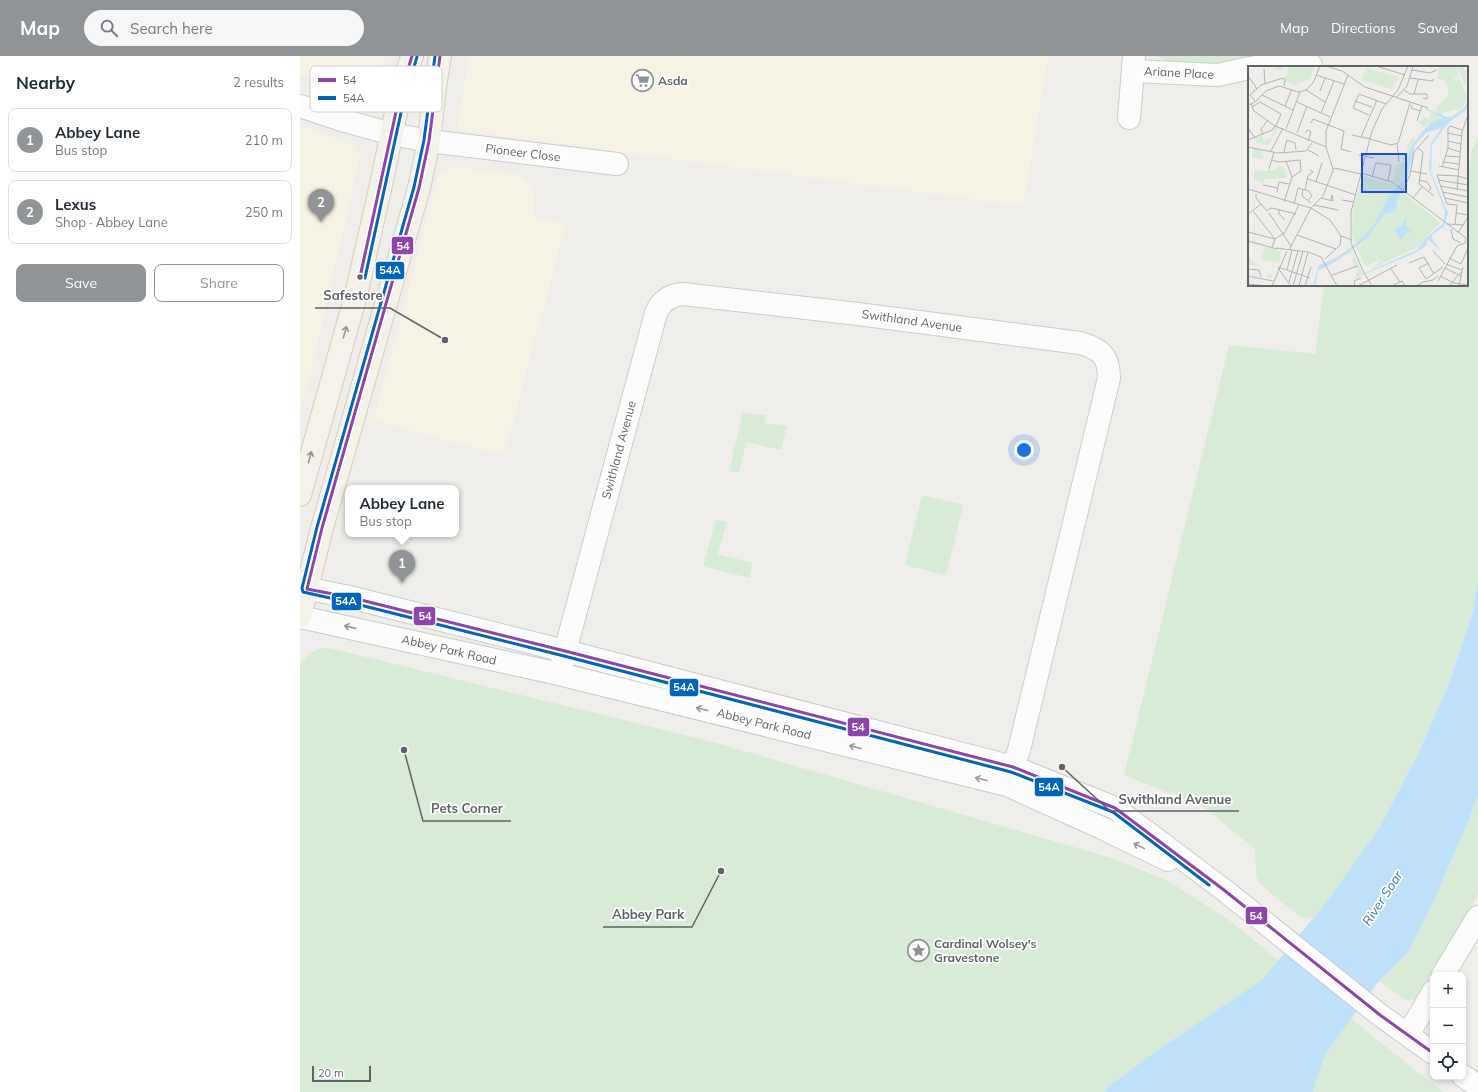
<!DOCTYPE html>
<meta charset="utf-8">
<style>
:root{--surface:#fff;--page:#f6f6f7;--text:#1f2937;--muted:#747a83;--line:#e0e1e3;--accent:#919496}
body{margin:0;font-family:Mulish,sans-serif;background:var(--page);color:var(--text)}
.controls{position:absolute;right:12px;bottom:12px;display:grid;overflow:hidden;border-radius:8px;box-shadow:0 2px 6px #0003}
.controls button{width:36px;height:36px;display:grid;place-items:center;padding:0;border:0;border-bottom:1px solid var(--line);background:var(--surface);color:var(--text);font:20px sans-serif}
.scale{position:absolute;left:12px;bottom:10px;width:59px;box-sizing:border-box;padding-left:4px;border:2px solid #5f6368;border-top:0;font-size:11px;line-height:14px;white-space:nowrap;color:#5f6368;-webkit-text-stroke:3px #fff;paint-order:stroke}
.you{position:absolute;left:724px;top:394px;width:14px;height:14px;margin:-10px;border:3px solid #fff;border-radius:50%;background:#1a73e8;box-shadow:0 0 0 6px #1a73e833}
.badge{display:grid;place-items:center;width:26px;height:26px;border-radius:50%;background:var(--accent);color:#fff;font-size:13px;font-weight:700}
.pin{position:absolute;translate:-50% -33px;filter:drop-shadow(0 1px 2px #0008)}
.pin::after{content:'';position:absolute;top:21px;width:14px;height:12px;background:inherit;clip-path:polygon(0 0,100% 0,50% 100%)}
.popup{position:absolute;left:45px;top:429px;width:114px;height:52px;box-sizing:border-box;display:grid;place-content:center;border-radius:8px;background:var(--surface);filter:drop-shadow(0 1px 3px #0005);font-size:13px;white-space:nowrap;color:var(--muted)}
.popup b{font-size:15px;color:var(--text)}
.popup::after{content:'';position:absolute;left:50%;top:100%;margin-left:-8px;border:8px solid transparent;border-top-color:var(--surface)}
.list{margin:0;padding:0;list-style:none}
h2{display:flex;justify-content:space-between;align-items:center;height:52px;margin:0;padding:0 16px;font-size:17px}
h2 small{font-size:13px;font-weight:400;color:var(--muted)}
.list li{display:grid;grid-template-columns:26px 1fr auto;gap:12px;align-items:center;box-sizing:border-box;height:64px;margin:0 8px 8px;padding:0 8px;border:1px solid var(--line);border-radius:8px}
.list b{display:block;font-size:15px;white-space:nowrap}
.list p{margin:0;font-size:13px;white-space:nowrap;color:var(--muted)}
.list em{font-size:13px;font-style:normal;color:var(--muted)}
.actions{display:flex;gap:8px;padding:12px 16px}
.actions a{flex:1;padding:9px 0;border:1px solid var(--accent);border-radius:8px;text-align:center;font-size:14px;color:var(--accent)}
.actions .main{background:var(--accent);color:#fff}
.icon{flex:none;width:22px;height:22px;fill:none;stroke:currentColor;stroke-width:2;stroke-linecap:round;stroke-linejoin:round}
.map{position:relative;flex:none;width:1178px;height:1036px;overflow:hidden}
header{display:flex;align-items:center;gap:24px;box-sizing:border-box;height:56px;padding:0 20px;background:var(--accent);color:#fff}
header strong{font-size:19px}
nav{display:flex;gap:22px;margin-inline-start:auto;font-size:14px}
.search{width:280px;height:36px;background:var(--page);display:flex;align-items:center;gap:10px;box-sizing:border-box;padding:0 14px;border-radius:22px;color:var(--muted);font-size:15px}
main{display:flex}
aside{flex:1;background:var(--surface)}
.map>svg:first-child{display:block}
.commercial{fill:#f7f3e4}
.green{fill:#d8ebd6}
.water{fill:#bfe0f9}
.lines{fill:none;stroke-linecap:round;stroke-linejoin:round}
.street-casing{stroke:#cbcccc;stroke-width:24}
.secondary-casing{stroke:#cacacb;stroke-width:24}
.primary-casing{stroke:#d7ceb8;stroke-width:24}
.street{stroke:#fdfcfc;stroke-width:22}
.secondary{stroke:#fdfcfc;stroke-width:22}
.primary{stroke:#f4f2e9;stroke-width:22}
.bus-1-casing{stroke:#fff;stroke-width:6}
.bus-2-casing{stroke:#fff;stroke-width:6}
.bus-1{stroke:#8e44ad;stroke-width:3}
.bus-2{stroke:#0065bd;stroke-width:3}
.oneway{stroke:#939595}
.oneway2{stroke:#96999c}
.bus-dot{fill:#5f6368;stroke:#fff;stroke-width:1.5}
.labels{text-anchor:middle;stroke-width:3.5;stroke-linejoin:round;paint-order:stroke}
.street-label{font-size:12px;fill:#5f6368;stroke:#fff}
.poi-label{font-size:12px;font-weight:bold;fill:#5f6368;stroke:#fff;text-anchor:start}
.water-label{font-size:13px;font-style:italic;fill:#4174aa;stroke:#fff}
.inset-river{fill:none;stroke:#bfe0f9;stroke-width:2}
.inset-road{fill:none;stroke:#b1b2b2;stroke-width:1}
.view{fill:#1d4ed8;fill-opacity:0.15;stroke:#1d4ed8;stroke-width:2}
.inset-edge{fill:none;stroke:#5f6368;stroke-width:2}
.key{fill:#fff;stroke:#cfd0d2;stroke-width:1}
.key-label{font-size:11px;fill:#5f6368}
.leader{fill:none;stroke:#5f6368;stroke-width:1.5}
.callout-dot{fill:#5f6368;stroke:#fff;stroke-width:1.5}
.callout-label{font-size:13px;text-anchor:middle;font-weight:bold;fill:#5f6368;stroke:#fff;stroke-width:3.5;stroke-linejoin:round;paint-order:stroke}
.line-badge{stroke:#fff;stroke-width:1.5}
.badge-label{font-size:11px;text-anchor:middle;font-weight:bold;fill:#fff}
</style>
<header>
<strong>Map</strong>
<div class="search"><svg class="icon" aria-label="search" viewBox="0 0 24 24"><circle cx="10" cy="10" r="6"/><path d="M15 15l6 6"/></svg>Search here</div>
<nav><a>Map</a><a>Directions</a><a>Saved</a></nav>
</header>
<main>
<aside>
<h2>Nearby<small>2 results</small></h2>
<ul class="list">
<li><span class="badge">1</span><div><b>Abbey Lane</b><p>Bus stop</p></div><em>210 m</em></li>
<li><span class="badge">2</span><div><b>Lexus</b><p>Shop · Abbey Lane</p></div><em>250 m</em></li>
</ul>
<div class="actions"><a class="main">Save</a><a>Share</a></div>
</aside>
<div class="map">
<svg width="1178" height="1036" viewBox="0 0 1178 1036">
<rect width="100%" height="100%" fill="#efeeea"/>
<g class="commercial">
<polygon points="0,0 85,0 79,34 69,37 0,19"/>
<polygon points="169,0 748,0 723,150 157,74"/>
<polygon points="0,69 52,89 60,100 12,312 0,357"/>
<polygon points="156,111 216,118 224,123 231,129 235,138 233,161 266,168 204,399 74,365 138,120 143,115"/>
</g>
<g class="green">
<polygon points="857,0 953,0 936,2 915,8 868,6"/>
<polygon points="1178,81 1178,523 1173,555 1150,625 1119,696 1081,769 1025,848 1014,862 1000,861 960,828 956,820 955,793 901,749 824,719 929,289 1015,298 1024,229 1167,229 1167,126 1172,94"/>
<polygon points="443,357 466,359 464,367 487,370 481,394 446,386 439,417 429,415"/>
<polygon points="622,439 663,449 646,519 605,509"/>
<polygon points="416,463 427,466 418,498 453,507 449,522 403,510"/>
<polygon points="25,591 413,686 815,803 870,826 926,862 1110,1010 1144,1036 0,1036 0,609 10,597"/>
<polygon points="1178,739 1178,838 1150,889 1121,937 1116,943 1107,945 1079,925 1108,896 1131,851 1168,766"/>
</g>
<polygon class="water" points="1178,524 1178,739 1168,766 1131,851 1108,896 1079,925 1026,997 1015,1026 1013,1036 804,1036 809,1030 864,990 962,924 1025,848 1081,769 1119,696 1150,625 1173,555"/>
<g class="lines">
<defs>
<g id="street">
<polyline points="956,11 1011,9"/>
<polyline points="833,15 918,19 949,12"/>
<polyline points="0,50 45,65 92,78 129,85 317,108"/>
<polyline points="829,62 834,1"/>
<path d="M259,618L356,257C361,245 370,239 383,238L558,258L780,287C801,293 809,300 809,322L719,694L707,728"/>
<polyline points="1143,919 1178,861"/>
<polyline points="1108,979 1133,936"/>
</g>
<g id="secondary">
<polyline points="0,531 49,541 265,595 713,711 815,752 924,834 1080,959 1133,997"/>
<polyline points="0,561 259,618 707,729 802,772 868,804"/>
<polyline points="1163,1020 1178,1030"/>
</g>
<g id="primary">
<polyline points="0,439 56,239 81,129 99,42 112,0"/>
<polyline points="0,560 22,472 119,132 129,85 135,31 140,0"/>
</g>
</defs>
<use href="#street" class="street-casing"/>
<use href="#secondary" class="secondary-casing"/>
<use href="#primary" class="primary-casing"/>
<use href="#street" class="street"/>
<use href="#secondary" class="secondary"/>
<use href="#primary" class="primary"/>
<defs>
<g id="bus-1">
<polyline points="140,0 129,85 119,132 22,472 7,533 49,541 265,595 713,711 815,752 924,834 1080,959 1133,997"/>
<polyline points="60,221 99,42 112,0"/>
</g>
<g id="bus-2">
<polyline points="135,0 124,84 114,131 17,471 2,532 3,536 48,546 264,600 711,716 813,756 909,829"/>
<polyline points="65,222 104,43 117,1"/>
</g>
</defs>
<use href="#bus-1" class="bus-1-casing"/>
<use href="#bus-2" class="bus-2-casing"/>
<use href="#bus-1" class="bus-1"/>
<use href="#bus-2" class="bus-2"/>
</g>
<defs><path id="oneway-shaft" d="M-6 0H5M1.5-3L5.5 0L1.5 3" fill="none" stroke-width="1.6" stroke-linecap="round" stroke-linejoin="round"/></defs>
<g class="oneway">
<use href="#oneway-shaft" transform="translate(45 276) rotate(-74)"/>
<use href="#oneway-shaft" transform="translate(10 401) rotate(-75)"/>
</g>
<g class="oneway2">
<use href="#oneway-shaft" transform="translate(50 571) rotate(-167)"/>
<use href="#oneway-shaft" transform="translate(402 653) rotate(-166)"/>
<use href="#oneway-shaft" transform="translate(555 691) rotate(-166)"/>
<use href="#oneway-shaft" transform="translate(681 723) rotate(-166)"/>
<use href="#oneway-shaft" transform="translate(839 790) rotate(-154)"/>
</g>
<defs>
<symbol id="supermarket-ring" viewBox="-11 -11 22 22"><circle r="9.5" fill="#fff" stroke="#919496" stroke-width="1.5"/><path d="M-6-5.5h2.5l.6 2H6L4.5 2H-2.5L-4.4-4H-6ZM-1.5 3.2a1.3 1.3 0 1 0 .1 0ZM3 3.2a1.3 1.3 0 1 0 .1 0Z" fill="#919496"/></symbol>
<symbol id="sight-ring" viewBox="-11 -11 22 22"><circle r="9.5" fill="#fff" stroke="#919496" stroke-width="1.5"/><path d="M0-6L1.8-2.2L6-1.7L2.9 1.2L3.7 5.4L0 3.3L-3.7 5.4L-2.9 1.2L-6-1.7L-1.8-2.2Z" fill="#919496"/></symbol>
</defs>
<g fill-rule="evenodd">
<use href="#supermarket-ring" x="330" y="12" width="25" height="25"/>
<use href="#sight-ring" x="606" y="882" width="25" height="25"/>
</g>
<circle class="bus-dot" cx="60" cy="221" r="3.5"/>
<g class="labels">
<g class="street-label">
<text transform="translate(879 17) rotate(3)" y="4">Ariane Place</text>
<text transform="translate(223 97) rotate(7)" y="4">Pioneer Close</text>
<text transform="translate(612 265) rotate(8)" y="4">Swithland Avenue</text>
<text transform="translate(319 394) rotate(-75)" y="4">Swithland Avenue</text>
<text transform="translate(149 594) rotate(13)" y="4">Abbey Park Road</text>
<text transform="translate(464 668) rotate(14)" y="4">Abbey Park Road</text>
</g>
<g class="poi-label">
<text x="358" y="29">Asda</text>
<text x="634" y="892">Cardinal Wolsey's<tspan x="634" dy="14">Gravestone</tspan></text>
</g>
<g class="water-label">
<text transform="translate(1082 842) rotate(-57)" y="5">River Soar</text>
</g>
</g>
<g transform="translate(948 10)">
<rect width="220" height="220" fill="#efeeea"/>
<path d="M22,0H67L61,14L50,17L49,20L38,15L36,12L41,7L40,1H34L33,5ZM188,0L209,2L211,11H205L209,15L212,13L219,32L214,42L194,47V51L200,53L184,56L183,60L178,64L182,56L176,62L170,55L175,54L174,50L181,53L183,46L177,44V41L191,47L187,44L189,40L197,34L201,24L197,15L189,13L191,2ZM209,0H216V4H220L217,19ZM119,2L124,4L151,11L144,23L115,14L116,7L123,6H116ZM27,60L30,61L20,80L8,76V72L14,69L16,75L23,72ZM164,72L168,73L162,85L158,108L152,120L145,115L148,99L157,96L160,79ZM5,81L14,85L16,93L4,91ZM30,100L36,101L39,112L16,113L15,118L6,112L7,105L28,104ZM115,110L144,118L193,157L180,169L172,180L123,203L134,194L131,195L123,181L130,195L117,200L109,182L117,176L122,180L117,175L108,182L104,169L105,142ZM17,181L33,185L31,196L13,194ZM103,184L115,208L108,210L110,202L102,200L106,198L104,194L106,191L104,187L97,189ZM0,191L25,210L24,212H19L21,208L9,199H0Z" fill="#d8ebd6"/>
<path d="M220,34L219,43L199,58L184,79L183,106L200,147L196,161L203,167L195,161L184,169V173L194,186L180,173L178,180L165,188L87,220L169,184L179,171L195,158L197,145L181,104L183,77L193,63H190L179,66L167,79L160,110L152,126L147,145L136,148L119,172L90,194L70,205L67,220H65L71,199L88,192L109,177L126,159L142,128L156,114L162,84L172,68L184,56L205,50L216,42ZM158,151L159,153L157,159L165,166L158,167L153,174L146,163L154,159Z" fill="#bfe0f9"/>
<path class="inset-river" d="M187,47L201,53"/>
<path class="inset-road" d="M78,0L94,5L117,21L180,42M128,0L157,9M16,3L17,18M164,4L182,7L189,4M68,9L96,18M1,11L9,23M162,12L185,15V13M58,24L77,36M156,24L162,28H179V33L175,32M72,25L77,12M166,28L170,14M14,29L45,44M148,32L159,20L165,0M107,35L124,41M8,36L2,29L13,19L35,12L37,14L36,20M49,36L82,51M3,38L6,45L27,60L78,81M0,39L7,36L18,25L31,20L50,26L58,24L65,17L72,0M164,39L163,42L172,45M37,40L44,23M4,41L12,36L33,48L28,60M73,47L86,15M121,49L105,42L111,28L138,38M169,55L174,40M63,57L65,53L96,65L93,83L103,86M0,62L7,72M38,63L52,26M49,67L59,40M57,67L60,64L63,66L60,75M200,67L214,70M15,69L13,63L20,54M104,69L123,73M113,71L129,34M122,73L143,79L150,77L162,37M0,74L24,64L27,60M200,75L213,78M149,78L151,96M0,81L30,87L58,85L64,77M169,81L175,86L171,118L186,130M200,82L212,86M60,84L71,90M23,85L35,62M36,86L39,74L47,77L48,84M111,89L126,92M197,90L212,91M24,94L31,96L52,94L53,105L44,111L36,136M38,95L44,111M195,96L211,98M191,100L211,104M194,101L200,82V62L202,60L214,64M21,103L26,86M85,103L78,81V65L100,9M163,105L179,108M113,107L144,116L218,172L217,177L209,180L190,215M124,111L128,97L143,99L140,115M60,113L108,129M171,114L179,116L183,122L180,126M190,114L220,119M68,116L74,97M15,119L30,122M192,120L220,125M0,123L63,142L41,184M55,124L54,130L63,137M57,124L60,110L65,106L62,104M155,124L162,109L166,86L181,69M209,124L214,66L220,49M29,126L31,116L41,118M194,126L220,131M8,128V132L19,145M73,132L85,135L84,129L83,134M165,132L174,121M197,132L220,137M94,134L106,136M46,138L50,122L61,125L64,130L60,134M66,139L90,144M19,144L24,142L48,148M31,144V148L37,154M5,145L27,173M21,147L43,180M208,147L220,149M0,148L13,138M199,158L216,159M207,158L209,139L199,138L189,109L210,110L220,113M203,163L205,173L213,177M0,166L27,173M210,167L220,151M36,168L51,139M49,169L88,183M104,174L93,170L82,154L63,142L75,130L86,102L113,108M0,175L29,183M24,181L27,173L36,167M28,182L60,186L73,191L89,220M185,185L197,198M201,192L213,198M77,193L92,179L93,170M161,197L176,191L186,208M181,197L171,202L178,213L195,201M198,198L214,204M213,198L220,182M30,201L62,212M30,202L43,220M197,202L213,210M0,203L11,204L13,211M143,203L152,216M39,204L44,184M84,209L110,200M0,210L25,215M192,210L206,217L220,219M41,216L50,185M0,218L19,220M24,220L39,185M45,220L55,185M51,220L60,186M57,220L63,201M107,220L106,215L113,212M110,220L149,199M124,220L115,205L103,177V146L124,65L134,43L150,24L160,0M144,220L154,215L157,220M168,220L175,216L185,214L190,210M201,220L213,206M211,220L215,201"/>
<path class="view" d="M114,88H158V126H114Z"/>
<rect width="220" height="220" class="inset-edge"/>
</g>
<rect x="10" y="10" width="132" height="46" rx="6" class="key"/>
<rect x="18" y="22" width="18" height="4" fill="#8e44ad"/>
<rect x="18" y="40" width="18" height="4" fill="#0065bd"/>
<g class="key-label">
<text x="43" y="28">54</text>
<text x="43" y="46">54A</text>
</g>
<path class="leader" d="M145 284L90 252H15M762 711L810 755H939M104 694L123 765H211M421 815L392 871H303"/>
<g class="callout-dot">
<circle cx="145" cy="284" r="4"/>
<circle cx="762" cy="711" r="4"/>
<circle cx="104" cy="694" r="4"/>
<circle cx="421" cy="815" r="4"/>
</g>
<g class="callout-label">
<text x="53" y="244">Safestore</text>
<text x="875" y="748">Swithland Avenue</text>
<text x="167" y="757">Pets Corner</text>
<text x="348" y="863">Abbey Park</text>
</g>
<g class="line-badge">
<rect x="91" y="180" width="23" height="19" rx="4" fill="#8e44ad"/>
<rect x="75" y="205" width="30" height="19" rx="4" fill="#0065bd"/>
<rect x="31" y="536" width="31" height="19" rx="4" fill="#0065bd"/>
<rect x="113" y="550" width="23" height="20" rx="4" fill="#8e44ad"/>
<rect x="369" y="622" width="30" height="19" rx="4" fill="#0065bd"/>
<rect x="547" y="661" width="23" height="20" rx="4" fill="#8e44ad"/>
<rect x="734" y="721" width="30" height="20" rx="4" fill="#0065bd"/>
<rect x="945" y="850" width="23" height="19" rx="4" fill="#8e44ad"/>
</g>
<g class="badge-label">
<text x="103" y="194">54</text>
<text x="90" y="218">54A</text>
<text x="46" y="549">54A</text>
<text x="125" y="564">54</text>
<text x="384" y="635">54A</text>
<text x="558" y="675">54</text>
<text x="749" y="735">54A</text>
<text x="956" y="864">54</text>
</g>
</svg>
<div class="controls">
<button>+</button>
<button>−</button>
<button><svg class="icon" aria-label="locate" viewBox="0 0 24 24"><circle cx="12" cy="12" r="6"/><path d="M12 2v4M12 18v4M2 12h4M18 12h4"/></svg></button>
</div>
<div class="scale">20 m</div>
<div class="you"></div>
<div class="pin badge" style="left:102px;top:527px">1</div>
<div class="popup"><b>Abbey Lane</b>Bus stop</div>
<div class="pin badge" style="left:21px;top:166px">2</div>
</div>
</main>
